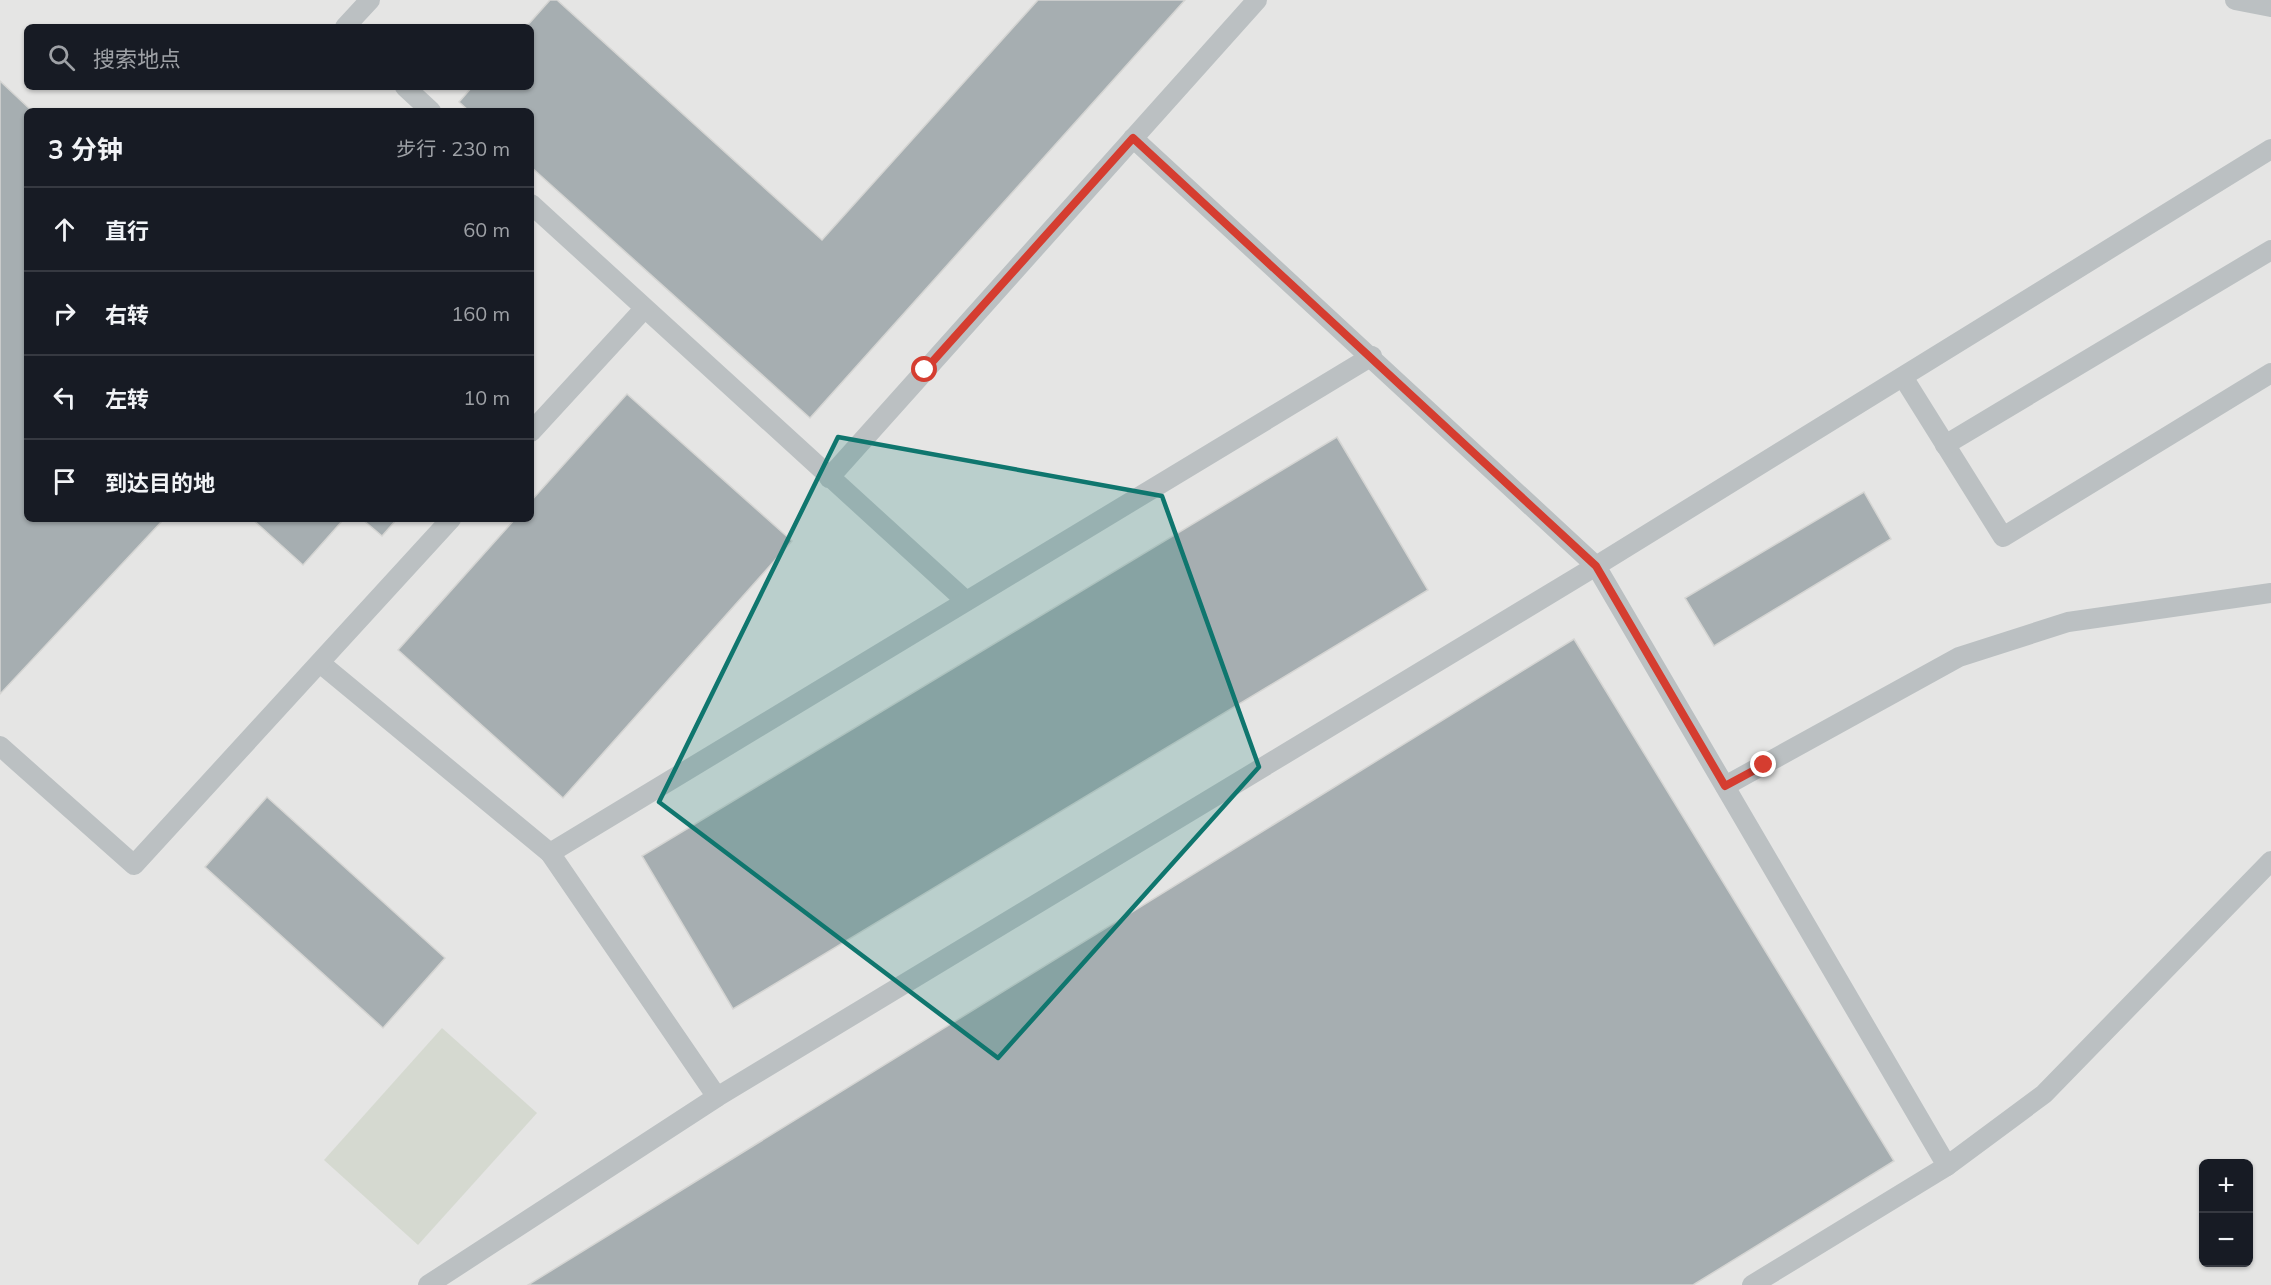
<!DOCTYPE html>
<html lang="zh">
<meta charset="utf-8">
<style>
:root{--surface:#171b24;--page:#20242c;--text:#f1f3f6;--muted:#9ea1a6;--line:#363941}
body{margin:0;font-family:Mulish,"Noto Sans SC",sans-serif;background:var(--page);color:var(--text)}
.controls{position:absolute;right:18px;bottom:18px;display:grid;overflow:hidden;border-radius:9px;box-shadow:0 2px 4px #0004}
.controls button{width:54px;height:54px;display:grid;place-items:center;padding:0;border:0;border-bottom:2px solid var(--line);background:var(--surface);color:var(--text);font:30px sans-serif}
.stop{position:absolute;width:18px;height:18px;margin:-14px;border:4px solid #d53d30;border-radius:50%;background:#fff}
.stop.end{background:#d53d30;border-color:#fff;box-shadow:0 2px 6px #0008}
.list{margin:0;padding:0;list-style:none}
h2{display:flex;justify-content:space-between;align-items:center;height:78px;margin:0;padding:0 24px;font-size:26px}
h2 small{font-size:20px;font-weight:400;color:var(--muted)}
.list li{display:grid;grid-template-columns:39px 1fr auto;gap:18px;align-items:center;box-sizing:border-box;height:84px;padding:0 24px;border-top:2px solid var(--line)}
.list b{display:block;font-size:22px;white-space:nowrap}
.list em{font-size:20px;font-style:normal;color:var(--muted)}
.icon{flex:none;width:33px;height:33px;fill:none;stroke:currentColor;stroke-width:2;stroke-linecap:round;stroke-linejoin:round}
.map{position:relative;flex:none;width:2271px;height:1285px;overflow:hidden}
.search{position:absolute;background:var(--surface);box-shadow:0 2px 4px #0004;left:24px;top:24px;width:510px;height:66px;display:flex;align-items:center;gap:15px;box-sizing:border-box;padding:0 21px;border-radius:9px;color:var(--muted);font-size:22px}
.panel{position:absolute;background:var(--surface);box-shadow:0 2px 4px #0004;left:24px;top:108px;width:510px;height:414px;border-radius:9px}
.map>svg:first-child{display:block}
.built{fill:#e5e5e4;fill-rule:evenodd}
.green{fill:#d5d9d0}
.building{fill:#a6aeb1;stroke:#d5d5d3;stroke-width:1.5}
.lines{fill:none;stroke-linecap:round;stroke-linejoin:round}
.service{stroke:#bbc0c2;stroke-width:20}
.route{stroke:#d53d30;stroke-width:8}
.marked{fill:#0f766e;fill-opacity:0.2;stroke:#0f766e;stroke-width:4.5;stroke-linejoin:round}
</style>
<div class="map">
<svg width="2271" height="1285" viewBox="0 0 2271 1285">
<rect width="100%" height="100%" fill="#f4f4f1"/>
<path class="built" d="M0,0H2271V1285H0ZM27,27H531V87H27ZM27,111H531V519H27ZM2204,1164H2248V1262H2204Z"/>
<polygon class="green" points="442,1028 537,1113 418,1245 324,1160"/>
<g class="building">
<polygon points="550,0 557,0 822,240 1038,0 1185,0 810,418 531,167 531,111 469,111 459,102 472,87 531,87 531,27 526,27"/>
<polygon points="0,81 32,111 27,111 27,519 164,519 0,694"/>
<polygon points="627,394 792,541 563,798 398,650 515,519 531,519 531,501"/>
<polygon points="1337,437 1428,590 733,1009 642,856"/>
<polygon points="1864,492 1891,539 1714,646 1685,598"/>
<polygon points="252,519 344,519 303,565"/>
<polygon points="362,519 397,519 382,536"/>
<polygon points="1574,639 1894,1161 1693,1285 528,1285"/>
<polygon points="267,797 445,958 383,1028 205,867"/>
</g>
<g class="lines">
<g class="service">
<polyline points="2235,0 2271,7"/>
<polyline points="345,27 370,0"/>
<polyline points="405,87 431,111"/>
<polyline points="1133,138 1596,566 1947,1166 1752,1285"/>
<polyline points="531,204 966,601"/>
<polyline points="1903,377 2003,537 2271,373"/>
<polyline points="531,432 644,309"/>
<polyline points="1945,445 2271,250"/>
<polyline points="829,478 1257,0"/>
<polyline points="320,663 550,853 1372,356"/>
<polyline points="0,746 134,865 451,519"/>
<polyline points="1725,786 1959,657 2068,622 2271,593"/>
<polyline points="550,853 717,1097"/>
<polyline points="1947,1166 2044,1094 2271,861"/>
<polyline points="428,1285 717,1097 1596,566 2271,149"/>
</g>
</g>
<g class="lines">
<polyline class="route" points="925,370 1133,138 1596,566 1725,786 1764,765"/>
</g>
<path class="marked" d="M838,437L1162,496L1259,767L998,1058L659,802Z"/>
</svg>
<div class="controls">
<button>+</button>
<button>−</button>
</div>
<div class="stop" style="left:925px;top:370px"></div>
<div class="stop end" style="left:1764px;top:765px"></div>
<div class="search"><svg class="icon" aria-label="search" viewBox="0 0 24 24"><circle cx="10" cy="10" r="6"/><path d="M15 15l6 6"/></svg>搜索地点</div>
<section class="panel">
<h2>3 分钟<small>步行 · 230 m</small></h2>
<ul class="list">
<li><svg class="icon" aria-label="ahead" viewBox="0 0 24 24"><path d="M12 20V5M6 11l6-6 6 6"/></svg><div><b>直行</b></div><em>60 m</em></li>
<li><svg class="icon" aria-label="right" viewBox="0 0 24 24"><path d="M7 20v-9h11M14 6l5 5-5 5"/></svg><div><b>右转</b></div><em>160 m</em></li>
<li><svg class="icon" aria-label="left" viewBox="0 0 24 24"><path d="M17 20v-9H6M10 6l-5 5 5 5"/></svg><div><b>左转</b></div><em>10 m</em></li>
<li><svg class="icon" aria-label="arrive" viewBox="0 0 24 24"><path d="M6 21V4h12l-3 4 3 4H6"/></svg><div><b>到达目的地</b></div></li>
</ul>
</section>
</div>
